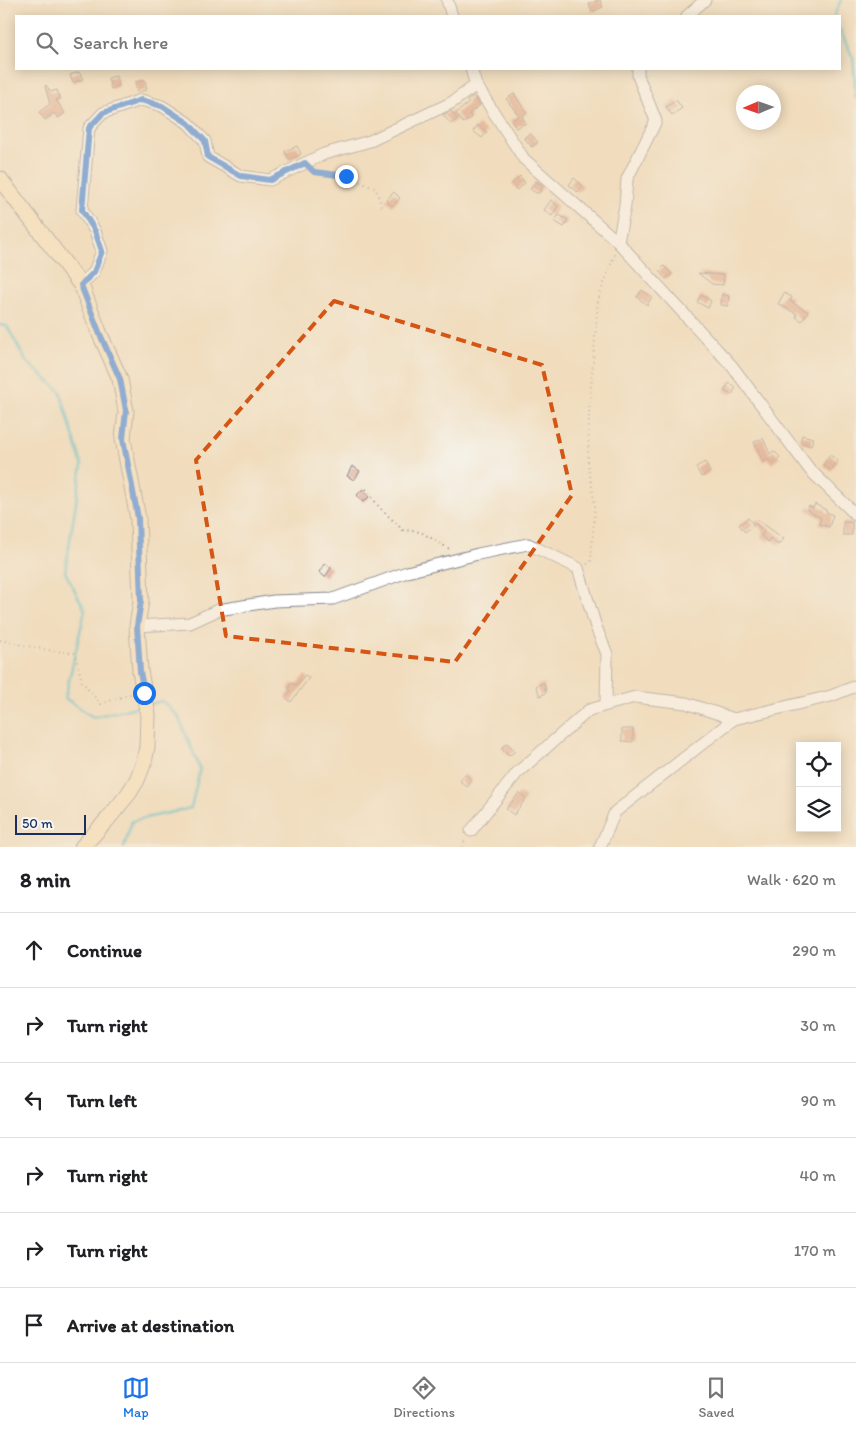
<!DOCTYPE html>
<meta charset="utf-8">
<style>
:root{--surface:#fff;--page:#f6f6f6;--text:#202124;--muted:#757577;--line:#e0e0e0;--accent:#1a73e8}
body{margin:0;font-family:Itim,sans-serif;background:var(--page);color:var(--text)}
.controls{position:absolute;right:15px;bottom:15px;display:grid;overflow:hidden;border-radius:0px;box-shadow:0 2px 12px #0003}
.controls button{width:45px;height:45px;display:grid;place-items:center;padding:0;border:0;border-bottom:1px solid var(--line);background:var(--surface);color:var(--text);font:25px sans-serif}
.compass{position:absolute;left:736px;top:85px;width:45px;height:45px;border-radius:50%;background:var(--surface);box-shadow:0 2px 12px #0003;rotate:268deg}
.scale{position:absolute;left:15px;bottom:12px;width:71px;box-sizing:border-box;padding-left:5px;border:2px solid #1b2f5e;border-top:0;font-size:14px;line-height:18px;white-space:nowrap;color:#1b2f5e;-webkit-text-stroke:4px #f6f6f2;paint-order:stroke}
.stop{position:absolute;width:15px;height:15px;margin:-11px;border:4px solid #1a73e8;border-radius:50%;background:#fff}
.stop.end{background:#1a73e8;border-color:#fff;box-shadow:0 1px 5px #0008}
.list{margin:0;padding:0;list-style:none}
h2{display:flex;justify-content:space-between;align-items:center;height:65px;margin:0;padding:0 20px;font-size:21px}
h2 small{font-size:16px;font-weight:400;color:var(--muted)}
.list li{display:grid;grid-template-columns:32px 1fr auto;gap:15px;align-items:center;box-sizing:border-box;height:75px;padding:0 20px;border-top:1px solid var(--line)}
.list b{display:block;font-size:19px;white-space:nowrap}
.list em{font-size:16px;font-style:normal;color:var(--muted)}
.icon{flex:none;width:28px;height:28px;fill:none;stroke:currentColor;stroke-width:2;stroke-linecap:round;stroke-linejoin:round}
.map{position:relative;flex:none;width:856px;height:847px;overflow:hidden}
.search{position:absolute;background:var(--surface);box-shadow:0 2px 12px #0003;left:15px;right:15px;top:15px;height:55px;display:flex;align-items:center;gap:12px;box-sizing:border-box;padding:0 18px;border-radius:0px;color:var(--muted);font-size:19px}
.sheet{height:515px;background:var(--surface)}
nav{display:flex;justify-content:space-around;align-items:center;box-sizing:border-box;height:70px;border-top:1px solid var(--line);background:var(--surface);font-size:14px;color:var(--muted)}
nav a{display:grid;justify-items:center;gap:2px}
nav .on{color:var(--accent)}
.map>svg:first-child{display:block}
.lines{fill:none;stroke-linecap:round;stroke-linejoin:round}
.stream{stroke:#4fbcc9;stroke-width:3}
.building{fill:#d99073}
.minor-casing{stroke:#86868e;stroke-width:13}
.secondary-casing{stroke:#86868e;stroke-width:17}
.path{stroke:#86868e;stroke-width:2;stroke-dasharray:1 4;stroke-linecap:butt}
.minor{stroke:#fff;stroke-width:11}
.secondary{stroke:#fbe6c4;stroke-width:15}
.route{stroke:#1a73e8;stroke-width:6}
.marked{fill:none;stroke:#d45514;stroke-width:4;stroke-dasharray:10 6;stroke-linejoin:round}
</style>
<div class="map">
<svg width="856" height="847" viewBox="0 0 856 847">
<rect width="100%" height="100%" fill="#f6f6f2"/>
<filter id="ink" filterUnits="userSpaceOnUse"><feTurbulence type="fractalNoise" baseFrequency=".02" numOctaves="2"/><feDisplacementMap in="SourceGraphic" scale="10" xChannelSelector="R" yChannelSelector="G"/><feConvolveMatrix kernelMatrix="1 2 1 2 8 2 1 2 1" color-interpolation-filters="sRGB"/></filter>
<filter id="wash" filterUnits="userSpaceOnUse"><feTurbulence type="fractalNoise" baseFrequency=".0096" numOctaves="4" result="noise"/><feDisplacementMap in="SourceGraphic" scale="20" xChannelSelector="R" yChannelSelector="G"/><feGaussianBlur stdDeviation="1.12" result="paint"/><feColorMatrix in="noise" values="0 0 0 0 0 0 0 0 0 0 0 0 0 0 0 0 0 1.4 0 .05"/><feComposite in="paint" operator="in"/></filter>
<g filter="url(#wash)">
<rect width="100%" height="100%" fill="#f1ddbd"/>
<g class="lines">
<g class="stream">
<polyline points="834,16 841,0"/>
<polyline points="840,30 853,58 856,98"/>
<polyline points="0,325 7,326 26,361 60,391 82,465 65,572 85,610 65,698 93,717 142,706"/>
<polyline points="124,847 132,821 191,808 200,769 178,716 162,701 150,704"/>
</g>
</g>
<g id="blocks">
<g class="building">
<polygon points="598,0 600,0 603,7 592,12 589,4"/>
<polygon points="79,72 83,79 73,83 70,75"/>
<polygon points="116,76 119,86 111,89 108,78"/>
<polygon points="145,80 147,90 137,92 135,82"/>
<polygon points="46,85 51,92 57,90 60,99 56,100 65,113 58,118 54,113 45,120 39,112 50,104 45,86"/>
<polygon points="514,94 527,113 522,116 526,123 516,128 511,120 519,116 506,99"/>
<polygon points="473,96 480,105 469,114 471,118 463,123 456,113 469,103 467,101"/>
<polygon points="676,100 682,108 672,115 666,107"/>
<polygon points="451,111 457,119 451,124 443,115"/>
<polygon points="478,125 487,132 482,138 473,131"/>
<polygon points="530,133 538,142 532,147 524,138"/>
<polygon points="297,146 301,154 289,160 285,151"/>
<polygon points="520,176 525,183 517,190 512,183"/>
<polygon points="574,178 583,186 578,192 569,185"/>
<polygon points="536,181 543,186 539,193 536,193 530,189"/>
<polygon points="394,192 400,198 392,206 386,200"/>
<polygon points="551,200 558,206 552,216 544,210"/>
<polygon points="559,215 568,220 564,227 554,221"/>
<polygon points="664,266 672,274 666,279 659,271"/>
<polygon points="698,273 724,275 723,285 712,284"/>
<polygon points="642,290 652,297 647,305 637,297"/>
<polygon points="784,293 792,297 790,301 808,312 802,321 796,317 797,314 778,304"/>
<polygon points="722,294 729,296 728,306 721,305"/>
<polygon points="701,295 711,301 708,308 697,302"/>
<polygon points="729,383 736,387 732,395 724,391"/>
<polygon points="802,435 813,438 811,446 800,442"/>
<polygon points="763,438 770,454 774,451 780,457 772,464 768,459 763,462 754,442"/>
<polygon points="830,455 838,461 831,471 823,465"/>
<polygon points="705,462 710,472 701,477 696,467"/>
<polygon points="352,466 360,471 354,480 347,476"/>
<polygon points="363,489 369,497 363,502 357,495"/>
<polygon points="815,504 826,510 826,512 833,515 829,527 819,524 821,518 807,510 809,506 813,508"/>
<polygon points="748,518 754,525 745,532 739,525"/>
<polygon points="758,520 784,539 778,545 770,538 768,542 761,536 764,532 755,523"/>
<rect x="843" y="522" width="9" height="13"/>
<polygon points="325,563 331,568 325,577 319,572"/>
<polygon points="305,675 309,678 291,702 285,697 291,691 288,689 292,683 296,685"/>
<polygon points="544,683 546,693 540,696 536,686"/>
<polygon points="622,729 633,729 633,742 622,741"/>
<polygon points="507,743 515,751 509,756 501,748"/>
<polygon points="465,774 472,780 467,787 460,781"/>
<polygon points="519,793 526,798 514,815 506,809"/>
</g>
</g>
</g>
<g filter="url(#ink)">
<use href="#blocks" fill-opacity="0" stroke="#86868e" stroke-width="1"/>
<g class="lines">
<defs>
<g id="minor">
<polyline points="447,0 452,16"/>
<polyline points="687,16 705,0"/>
<polyline points="471,69 476,85 524,159 618,242 732,366 810,470 856,515"/>
<polyline points="618,242 625,206 627,179 656,121 638,76 638,69"/>
<polyline points="81,285 94,272 102,251 95,231 82,210 89,128 103,113 141,100 162,106 188,123 205,141 208,157 241,176 270,180 324,154 370,141 451,103 476,85"/>
<polyline points="137,626 190,623 218,610 274,601 333,599 407,572 478,554 528,544 578,568 596,627 607,654 606,705"/>
<polyline points="471,831 517,773 589,710 635,697 686,703 734,719"/>
<polyline points="600,847 615,812 734,719 831,696 856,686"/>
</g>
<polyline id="secondary" points="0,179 81,285 99,332 120,379 126,411 123,439 138,519 141,601 137,626 140,671 148,715 147,747 144,762 137,780 129,793 107,820 82,847"/>
</defs>
<use href="#minor" class="minor-casing"/>
<use href="#secondary" class="secondary-casing"/>
<g class="path">
<polyline points="312,170 314,172 346,176 376,189 382,208"/>
<polyline points="366,489 379,507 403,530 421,532 451,550"/>
<polyline points="587,564 591,562 595,506 588,462 589,413 598,300 615,253"/>
<polyline points="0,640 47,650 75,653 82,682 101,704 130,694 131,692"/>
<polyline points="462,847 465,840"/>
</g>
<use href="#minor" class="minor"/>
<use href="#secondary" class="secondary"/>
</g>
</g>
<g class="lines" filter="url(#ink)">
<polyline class="route" points="144,693 140,671 137,626 141,601 138,518 123,439 126,410 120,379 99,332 81,285 94,272 102,251 95,231 82,210 89,128 103,113 141,100 162,106 188,123 205,141 208,157 241,176 270,180 305,163 314,172 346,176"/>
</g>
<path d="M0 0H856V847H0ZM334,301L542,365L572,495L455,662L226,636L196,460Z" fill="#f1ddbd" fill-opacity=".55" fill-rule="evenodd"/>
<path class="marked" d="M334,301L542,365L572,495L455,662L226,636L196,460Z"/>
</svg>
<div class="controls">
<button><svg class="icon" aria-label="locate" viewBox="0 0 24 24"><circle cx="12" cy="12" r="6"/><path d="M12 2v4M12 18v4M2 12h4M18 12h4"/></svg></button>
<button><svg class="icon" aria-label="layers" viewBox="0 0 24 24"><path d="M12 4l9 5-9 5-9-5zM3 14l9 5 9-5"/></svg></button>
</div>
<svg class="compass" viewBox="-18 -18 36 36"><path d="M0-13l5 13h-10z" fill="#e53935"/><path d="M0 13l5-13h-10z" fill="#757577"/></svg>
<div class="scale">50 m</div>
<div class="stop" style="left:144px;top:693px"></div>
<div class="stop end" style="left:346px;top:176px"></div>
<div class="search"><svg class="icon" aria-label="search" viewBox="0 0 24 24"><circle cx="10" cy="10" r="6"/><path d="M15 15l6 6"/></svg>Search here</div>
</div>
<section class="sheet">
<h2>8 min<small>Walk · 620 m</small></h2>
<ul class="list">
<li><svg class="icon" aria-label="ahead" viewBox="0 0 24 24"><path d="M12 20V5M6 11l6-6 6 6"/></svg><div><b>Continue</b></div><em>290 m</em></li>
<li><svg class="icon" aria-label="right" viewBox="0 0 24 24"><path d="M7 20v-9h11M14 6l5 5-5 5"/></svg><div><b>Turn right</b></div><em>30 m</em></li>
<li><svg class="icon" aria-label="left" viewBox="0 0 24 24"><path d="M17 20v-9H6M10 6l-5 5 5 5"/></svg><div><b>Turn left</b></div><em>90 m</em></li>
<li><svg class="icon" aria-label="right" viewBox="0 0 24 24"><path d="M7 20v-9h11M14 6l5 5-5 5"/></svg><div><b>Turn right</b></div><em>40 m</em></li>
<li><svg class="icon" aria-label="right" viewBox="0 0 24 24"><path d="M7 20v-9h11M14 6l5 5-5 5"/></svg><div><b>Turn right</b></div><em>170 m</em></li>
<li><svg class="icon" aria-label="arrive" viewBox="0 0 24 24"><path d="M6 21V4h12l-3 4 3 4H6"/></svg><div><b>Arrive at destination</b></div></li>
</ul>
</section>
<nav>
<a class="on"><svg class="icon" aria-label="map" viewBox="0 0 24 24"><path d="M3 6l6-2 6 2 6-2v14l-6 2-6-2-6 2zM9 4v14M15 6v14"/></svg>Map</a>
<a><svg class="icon" aria-label="directions" viewBox="0 0 24 24"><path d="M12 3l9 9-9 9-9-9zM9 14v-3h6M13 9l2 2-2 2"/></svg>Directions</a>
<a><svg class="icon" aria-label="saved" viewBox="0 0 24 24"><path d="M7 4h10v16l-5-4-5 4z"/></svg>Saved</a>
</nav>
